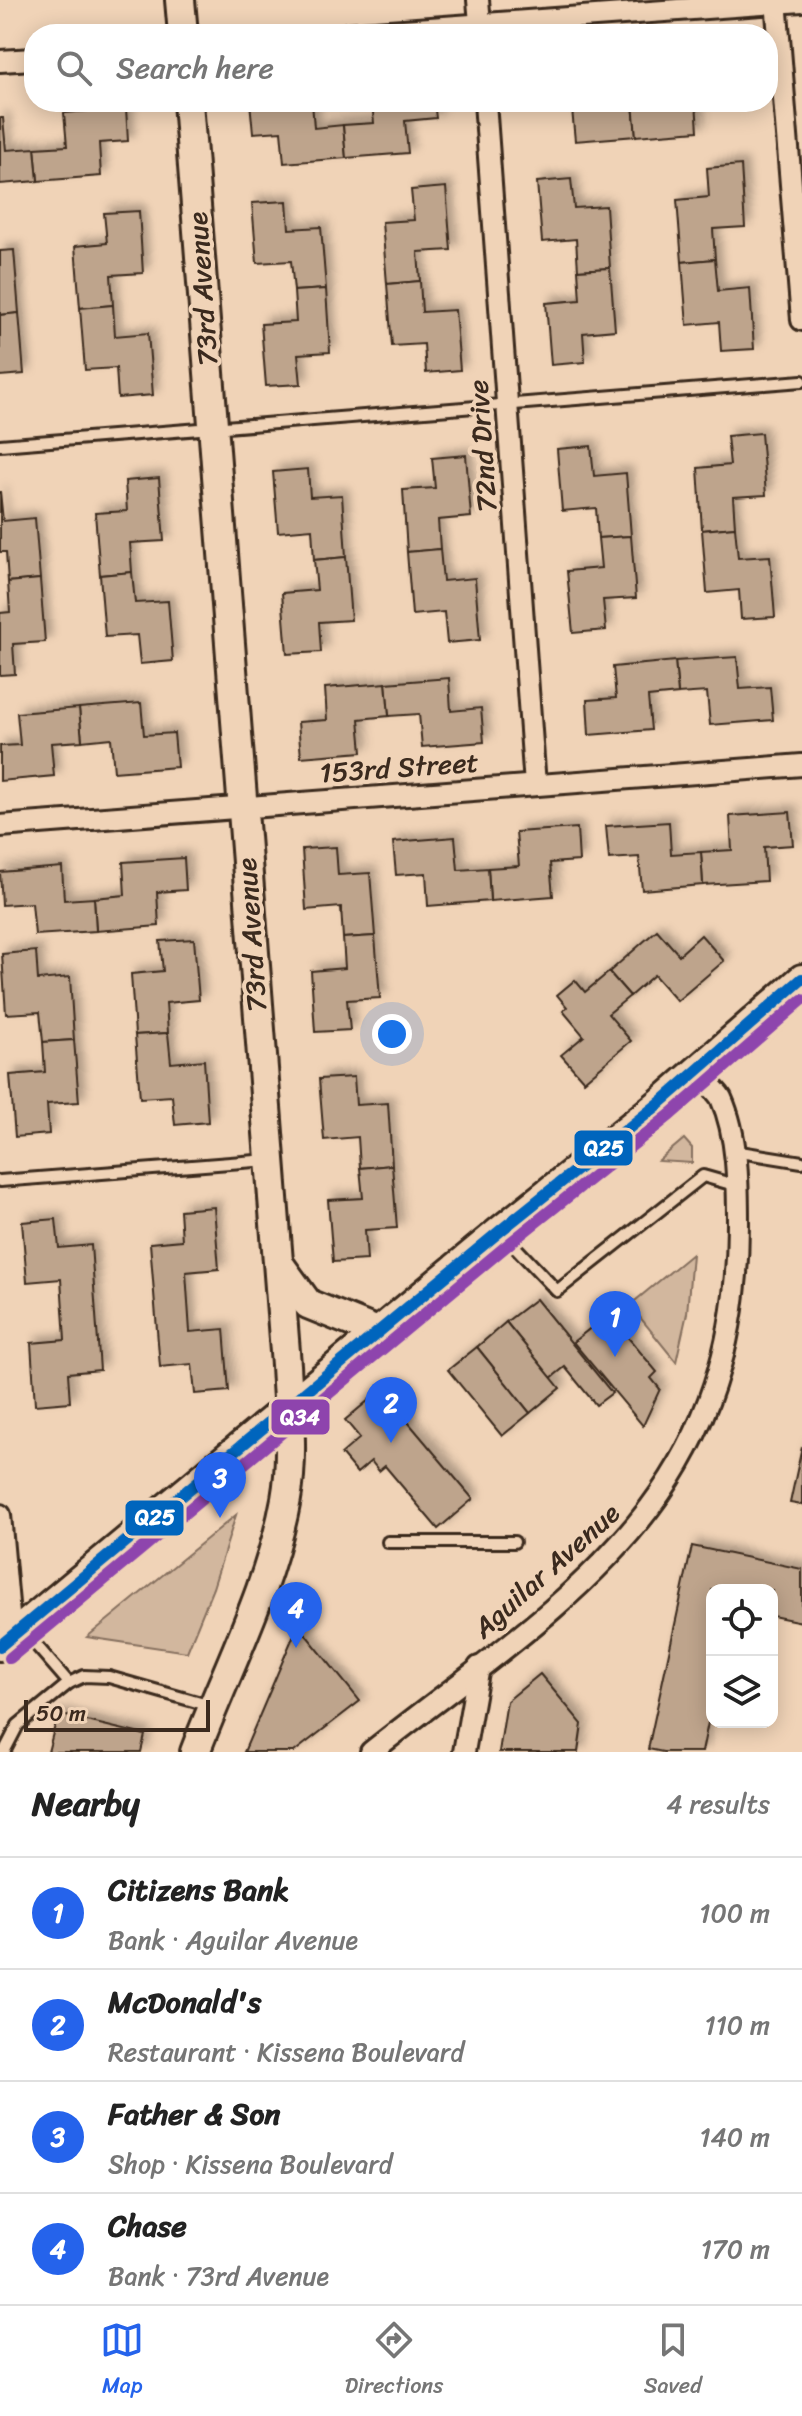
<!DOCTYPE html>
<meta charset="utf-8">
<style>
:root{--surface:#fff;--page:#f6f6f6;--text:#222;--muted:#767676;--line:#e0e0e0;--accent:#2563eb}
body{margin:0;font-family:Sriracha,sans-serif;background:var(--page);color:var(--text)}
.controls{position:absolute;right:24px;bottom:24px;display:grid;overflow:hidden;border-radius:16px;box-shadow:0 4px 20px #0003}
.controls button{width:72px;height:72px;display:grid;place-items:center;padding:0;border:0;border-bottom:2px solid var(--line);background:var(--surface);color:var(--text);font:40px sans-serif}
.scale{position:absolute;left:24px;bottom:20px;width:186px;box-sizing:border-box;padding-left:8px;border:4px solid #3b2a1e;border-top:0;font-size:22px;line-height:28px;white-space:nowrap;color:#3b2a1e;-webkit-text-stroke:6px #f0d3b7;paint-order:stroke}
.you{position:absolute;left:392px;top:1034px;width:28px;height:28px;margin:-20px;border:6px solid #fff;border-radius:50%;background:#1a73e8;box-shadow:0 0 0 12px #1a73e833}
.badge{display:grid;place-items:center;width:52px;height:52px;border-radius:50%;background:var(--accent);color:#fff;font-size:26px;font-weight:700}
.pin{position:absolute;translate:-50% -66px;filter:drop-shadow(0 2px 4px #0008)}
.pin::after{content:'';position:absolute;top:42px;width:28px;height:24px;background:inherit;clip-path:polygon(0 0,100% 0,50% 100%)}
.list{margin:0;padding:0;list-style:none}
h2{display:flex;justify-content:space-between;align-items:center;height:104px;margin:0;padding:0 32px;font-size:34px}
h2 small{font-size:26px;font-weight:400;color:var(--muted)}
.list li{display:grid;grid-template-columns:52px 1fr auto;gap:24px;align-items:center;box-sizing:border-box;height:112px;padding:0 32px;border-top:2px solid var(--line)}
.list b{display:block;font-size:30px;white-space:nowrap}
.list p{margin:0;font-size:26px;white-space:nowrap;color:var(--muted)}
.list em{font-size:26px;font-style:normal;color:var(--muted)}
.icon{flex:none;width:44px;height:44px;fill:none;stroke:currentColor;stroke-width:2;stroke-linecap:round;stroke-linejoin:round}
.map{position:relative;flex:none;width:802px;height:1752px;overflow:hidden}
.search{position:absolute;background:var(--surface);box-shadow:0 4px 20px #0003;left:24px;right:24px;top:24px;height:88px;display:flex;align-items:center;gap:20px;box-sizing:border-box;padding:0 28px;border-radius:32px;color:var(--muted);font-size:30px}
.sheet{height:552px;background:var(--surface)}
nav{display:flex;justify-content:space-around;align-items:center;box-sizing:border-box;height:112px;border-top:2px solid var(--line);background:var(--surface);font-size:22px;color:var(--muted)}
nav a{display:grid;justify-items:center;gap:4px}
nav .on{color:var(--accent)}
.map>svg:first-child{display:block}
.green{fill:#d2b79e;stroke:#86705e;stroke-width:2}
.building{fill:#bea48c;stroke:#3b2a1e;stroke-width:2;filter:url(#shadow)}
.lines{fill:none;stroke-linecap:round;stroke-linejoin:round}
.lane-casing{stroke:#3b2a1e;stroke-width:16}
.street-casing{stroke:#3b2a1e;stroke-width:26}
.secondary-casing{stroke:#3b2a1e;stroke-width:34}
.lane{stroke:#f0d3b7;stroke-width:10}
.street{stroke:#f0d3b7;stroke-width:20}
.secondary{stroke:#f0d3b7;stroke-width:28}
.bus-1-casing{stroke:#f0d3b7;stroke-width:18}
.bus-2-casing{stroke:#f0d3b7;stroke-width:18}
.bus-1{stroke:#0065bd;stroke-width:12}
.bus-2{stroke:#8e44ad;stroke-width:12}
.labels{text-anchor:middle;stroke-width:8;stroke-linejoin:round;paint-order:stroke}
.street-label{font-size:28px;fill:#3b2a1e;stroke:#f0d3b7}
.line-badge{stroke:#f0d3b7;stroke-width:3}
.badge-label{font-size:22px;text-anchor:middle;font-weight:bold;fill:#fff}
</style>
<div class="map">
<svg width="802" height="1752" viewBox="0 0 802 1752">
<defs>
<filter id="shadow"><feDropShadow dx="6" dy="-6" stdDeviation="4" flood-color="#0004"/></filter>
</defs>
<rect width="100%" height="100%" fill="#f0d3b7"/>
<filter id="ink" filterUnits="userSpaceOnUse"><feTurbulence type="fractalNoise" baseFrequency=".0125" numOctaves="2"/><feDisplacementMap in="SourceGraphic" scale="16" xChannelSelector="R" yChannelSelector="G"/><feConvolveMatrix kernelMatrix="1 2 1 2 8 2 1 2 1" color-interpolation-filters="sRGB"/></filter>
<g filter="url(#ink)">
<g class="green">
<polygon points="684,1139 692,1148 692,1163 658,1161"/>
<polygon points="692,1254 687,1313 676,1362 630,1305"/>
<polygon points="236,1515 213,1588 187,1652 87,1637"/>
</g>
<g class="building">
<polygon points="250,102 312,102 314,128 343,125 346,158 284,163 281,131 253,133"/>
<polygon points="372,102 434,102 436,118 405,121 408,153 346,158 343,125 374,123"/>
<polygon points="542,102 633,103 636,136 575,141 572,109 542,111"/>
<polygon points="696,102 698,131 636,136 633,103"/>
<polygon points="126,108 128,141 99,143 101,176 38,181 35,148 67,146 64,113"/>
<polygon points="0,118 3,118 6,150 35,148 38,181 0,184"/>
<polygon points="741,165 745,227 713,229 715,259 682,262 677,200 709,197 707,168"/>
<polygon points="571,179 574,208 606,206 610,268 578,270 576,239 542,242 537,182"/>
<polygon points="446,187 451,250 418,252 420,281 387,284 382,222 414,220 411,190"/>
<polygon points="287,201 289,229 321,227 326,289 294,291 291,261 257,263 252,203"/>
<polygon points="139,211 143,273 111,275 113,305 80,308 75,246 107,243 104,213"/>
<polygon points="14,250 19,313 0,315 0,251"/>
<polygon points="715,259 718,291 750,288 754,349 721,351 719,322 687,325 682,262"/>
<polygon points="610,268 615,330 583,333 585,362 551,365 546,303 580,300 578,270"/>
<polygon points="420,281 422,312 455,310 460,370 426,373 424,344 392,346 387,284"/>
<polygon points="326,289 330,352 298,354 301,384 266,386 261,324 296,322 294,291"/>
<polygon points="113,305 115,336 148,333 153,395 118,398 116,368 85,370 80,308"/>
<polygon points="19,313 24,374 0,376 0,315"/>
<polygon points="761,433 766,495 733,497 735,527 702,530 698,468 730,465 727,436"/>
<polygon points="591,446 594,476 626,473 631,536 598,538 596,508 562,511 557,449"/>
<polygon points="466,455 471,517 438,520 440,549 407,552 403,490 435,488 432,458"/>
<polygon points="308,469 310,497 342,495 346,557 314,560 312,529 278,532 273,472"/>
<polygon points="159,478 164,541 130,543 132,572 100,575 95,513 127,511 125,481"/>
<polygon points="0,491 3,521 35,518 40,579 8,582 6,552 0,552"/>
<polygon points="735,527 738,558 770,556 775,617 741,619 739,590 707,593 702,530"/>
<polygon points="631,536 636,598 603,600 606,630 573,633 567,571 601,568 598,538"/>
<polygon points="440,549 443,581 475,578 480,640 447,643 444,612 412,615 407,552"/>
<polygon points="346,557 351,620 319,622 321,652 287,654 282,593 317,590 314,560"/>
<polygon points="132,572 135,603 168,601 173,661 140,664 137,635 105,637 100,575"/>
<polygon points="40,579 45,642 13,644 15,674 0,675 0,613 10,612 8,582"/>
<polygon points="737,657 740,689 770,687 773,720 710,725 707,692 678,694 675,661"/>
<polygon points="675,661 678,694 648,697 651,730 589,735 587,700 616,698 613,667"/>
<polygon points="449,678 451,711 481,708 484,742 422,747 419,714 389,716 386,683"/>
<polygon points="386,683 389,716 359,719 362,752 301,757 298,722 327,720 325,688"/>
<polygon points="141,703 144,735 174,733 177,767 114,772 111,738 82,741 79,708"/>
<polygon points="79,708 82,741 51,743 54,776 0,781 0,746 20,745 17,713"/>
<polygon points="790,812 793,845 764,847 766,881 703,885 701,852 732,850 730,816"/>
<polygon points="669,822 671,854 701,852 703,885 642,890 639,857 609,859 606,826"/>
<polygon points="577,828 579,861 550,863 553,896 490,901 488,868 519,866 516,832"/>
<polygon points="455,837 458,870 488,868 490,901 428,906 426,873 396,875 393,842"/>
<polygon points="336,847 338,875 370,873 375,936 343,938 341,907 306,910 302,849"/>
<polygon points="184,858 186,890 157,892 159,926 96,931 94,898 125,895 123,862"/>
<polygon points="62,867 64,900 94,898 96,931 35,935 32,903 2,905 0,872"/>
<polygon points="657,930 679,955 701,935 724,961 677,1001 654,975 630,996 609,972"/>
<polygon points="375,936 380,998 347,1000 350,1030 315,1032 311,971 345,968 343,938"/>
<polygon points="194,939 199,1000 166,1003 168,1033 135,1035 131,974 163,971 160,941"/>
<polygon points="36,951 38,980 70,977 74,1040 43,1042 40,1012 6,1014 2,954"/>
<polygon points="609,972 630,996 608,1014 631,1041 584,1081 561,1055 584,1036 563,1011 567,1007 557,995 575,980 585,992"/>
<polygon points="168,1033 171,1063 204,1060 208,1122 175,1125 172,1096 140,1098 135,1035"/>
<polygon points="74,1040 79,1102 47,1104 49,1134 15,1137 10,1075 45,1072 43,1042"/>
<polygon points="354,1077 356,1105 388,1103 392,1165 360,1168 358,1137 324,1140 319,1079"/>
<polygon points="392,1165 397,1228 365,1230 367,1260 333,1262 328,1200 363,1198 360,1168"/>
<polygon points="214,1207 219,1269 186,1272 190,1332 224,1329 229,1391 195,1394 192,1364 160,1367 150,1243 182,1240 180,1210"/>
<polygon points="56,1219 59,1248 91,1245 100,1370 68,1373 70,1402 35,1405 31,1343 65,1340 61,1279 27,1282 22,1222"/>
<polygon points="536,1299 612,1393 596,1405 565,1367 551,1378 506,1322"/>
<polygon points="602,1319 615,1335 621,1329 657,1372 651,1378 660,1389 643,1426 573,1342"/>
<polygon points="506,1322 560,1388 530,1413 477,1347"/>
<polygon points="477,1347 530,1413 502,1436 448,1370"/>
<polygon points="381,1390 473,1499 438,1529 385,1466 379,1471 371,1461 357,1473 341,1454 360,1438 345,1420"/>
<polygon points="802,1447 802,1505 790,1503"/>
<polygon points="692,1546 802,1569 802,1622 772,1616 772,1590 712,1590 712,1703 702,1752 663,1752 648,1749"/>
<polygon points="298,1625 360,1701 294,1752 244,1752"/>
<polygon points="540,1674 582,1724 578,1752 499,1752 507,1701"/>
<polygon points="58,1714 145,1735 141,1752 48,1752"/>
</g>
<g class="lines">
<defs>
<g id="lane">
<polyline points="0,445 802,381"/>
<polyline points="734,1151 802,1162"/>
<polyline points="0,1181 269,1160"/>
<polyline points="502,1233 557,1291 703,1176 738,1186"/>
<polyline points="388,1542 514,1542"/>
<polyline points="23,1630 69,1683"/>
<polyline points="4,1752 18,1725 69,1683 84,1676 109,1677 211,1706"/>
</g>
<g id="street">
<polyline points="478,0 481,34"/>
<polyline points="776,0 802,320"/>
<polyline points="348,34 802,1"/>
<polyline points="0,61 34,59"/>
<polyline points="485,102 535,785"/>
<polyline points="0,826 802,765"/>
<polyline points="0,1515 11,1637"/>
<path d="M371,1752C567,1598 738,1502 738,1224C738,1184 738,1136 721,1098C716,1089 703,1080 696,1073"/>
<polyline points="464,1752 479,1667"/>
</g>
<g id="secondary">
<polyline points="180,0 183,34"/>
<path d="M188,102L286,1365C288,1408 294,1456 286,1499C270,1588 227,1668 195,1752"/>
<polyline points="279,1264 308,1304 380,1333"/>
<polyline points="0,1646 500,1231 660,1103 802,979"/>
</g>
</defs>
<use href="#lane" class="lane-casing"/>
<use href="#street" class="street-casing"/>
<use href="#secondary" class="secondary-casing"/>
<use href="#lane" class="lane"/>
<use href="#street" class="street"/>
<use href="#secondary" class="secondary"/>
<defs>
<polyline id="bus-1" points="0,1646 500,1231 660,1103 802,979"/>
<polyline id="bus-2" points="10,1658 510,1243 670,1115 802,1000"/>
</defs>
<use href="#bus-1" class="bus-1-casing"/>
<use href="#bus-2" class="bus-2-casing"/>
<use href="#bus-1" class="bus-1"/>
<use href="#bus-2" class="bus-2"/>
</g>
</g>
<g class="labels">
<g class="street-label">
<text transform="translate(202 289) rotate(-94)" y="10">73rd Avenue</text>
<text transform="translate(482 446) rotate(-94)" y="10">72nd Drive</text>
<text transform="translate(399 767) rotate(-4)" y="10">153rd Street</text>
<text transform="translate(251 935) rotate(-94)" y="10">73rd Avenue</text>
<text transform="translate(546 1570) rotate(-42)" y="10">Aguilar Avenue</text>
</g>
</g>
<g class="line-badge">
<rect x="573" y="1129" width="61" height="38" rx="8" fill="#0065bd"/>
<rect x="270" y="1398" width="61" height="38" rx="8" fill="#8e44ad"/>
<rect x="124" y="1499" width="61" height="38" rx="8" fill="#0065bd"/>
</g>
<g class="badge-label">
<text x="604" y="1156">Q25</text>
<text x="300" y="1425">Q34</text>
<text x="155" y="1525">Q25</text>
</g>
</svg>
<div class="controls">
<button><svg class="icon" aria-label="locate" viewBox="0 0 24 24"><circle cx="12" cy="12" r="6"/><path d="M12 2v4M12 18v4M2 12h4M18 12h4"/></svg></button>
<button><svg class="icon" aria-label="layers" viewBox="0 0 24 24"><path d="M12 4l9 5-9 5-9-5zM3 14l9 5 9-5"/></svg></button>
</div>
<div class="scale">50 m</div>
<div class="you"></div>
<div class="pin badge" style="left:615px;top:1357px">1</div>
<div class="pin badge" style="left:391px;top:1443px">2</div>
<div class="pin badge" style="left:220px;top:1518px">3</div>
<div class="pin badge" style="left:296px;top:1648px">4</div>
<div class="search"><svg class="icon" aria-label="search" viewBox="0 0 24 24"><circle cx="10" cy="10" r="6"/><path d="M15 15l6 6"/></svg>Search here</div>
</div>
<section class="sheet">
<h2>Nearby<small>4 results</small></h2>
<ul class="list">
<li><span class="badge">1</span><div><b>Citizens Bank</b><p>Bank · Aguilar Avenue</p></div><em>100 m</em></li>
<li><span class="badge">2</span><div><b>McDonald's</b><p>Restaurant · Kissena Boulevard</p></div><em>110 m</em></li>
<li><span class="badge">3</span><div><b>Father &amp; Son</b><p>Shop · Kissena Boulevard</p></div><em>140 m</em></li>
<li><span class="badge">4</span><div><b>Chase</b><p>Bank · 73rd Avenue</p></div><em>170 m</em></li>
</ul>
</section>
<nav>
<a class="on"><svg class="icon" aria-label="map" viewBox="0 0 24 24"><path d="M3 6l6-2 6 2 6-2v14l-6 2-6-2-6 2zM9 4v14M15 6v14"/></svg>Map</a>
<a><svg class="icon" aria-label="directions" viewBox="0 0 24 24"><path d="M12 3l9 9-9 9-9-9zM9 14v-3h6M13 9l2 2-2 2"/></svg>Directions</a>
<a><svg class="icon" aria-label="saved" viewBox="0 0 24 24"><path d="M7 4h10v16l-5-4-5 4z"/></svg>Saved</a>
</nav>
